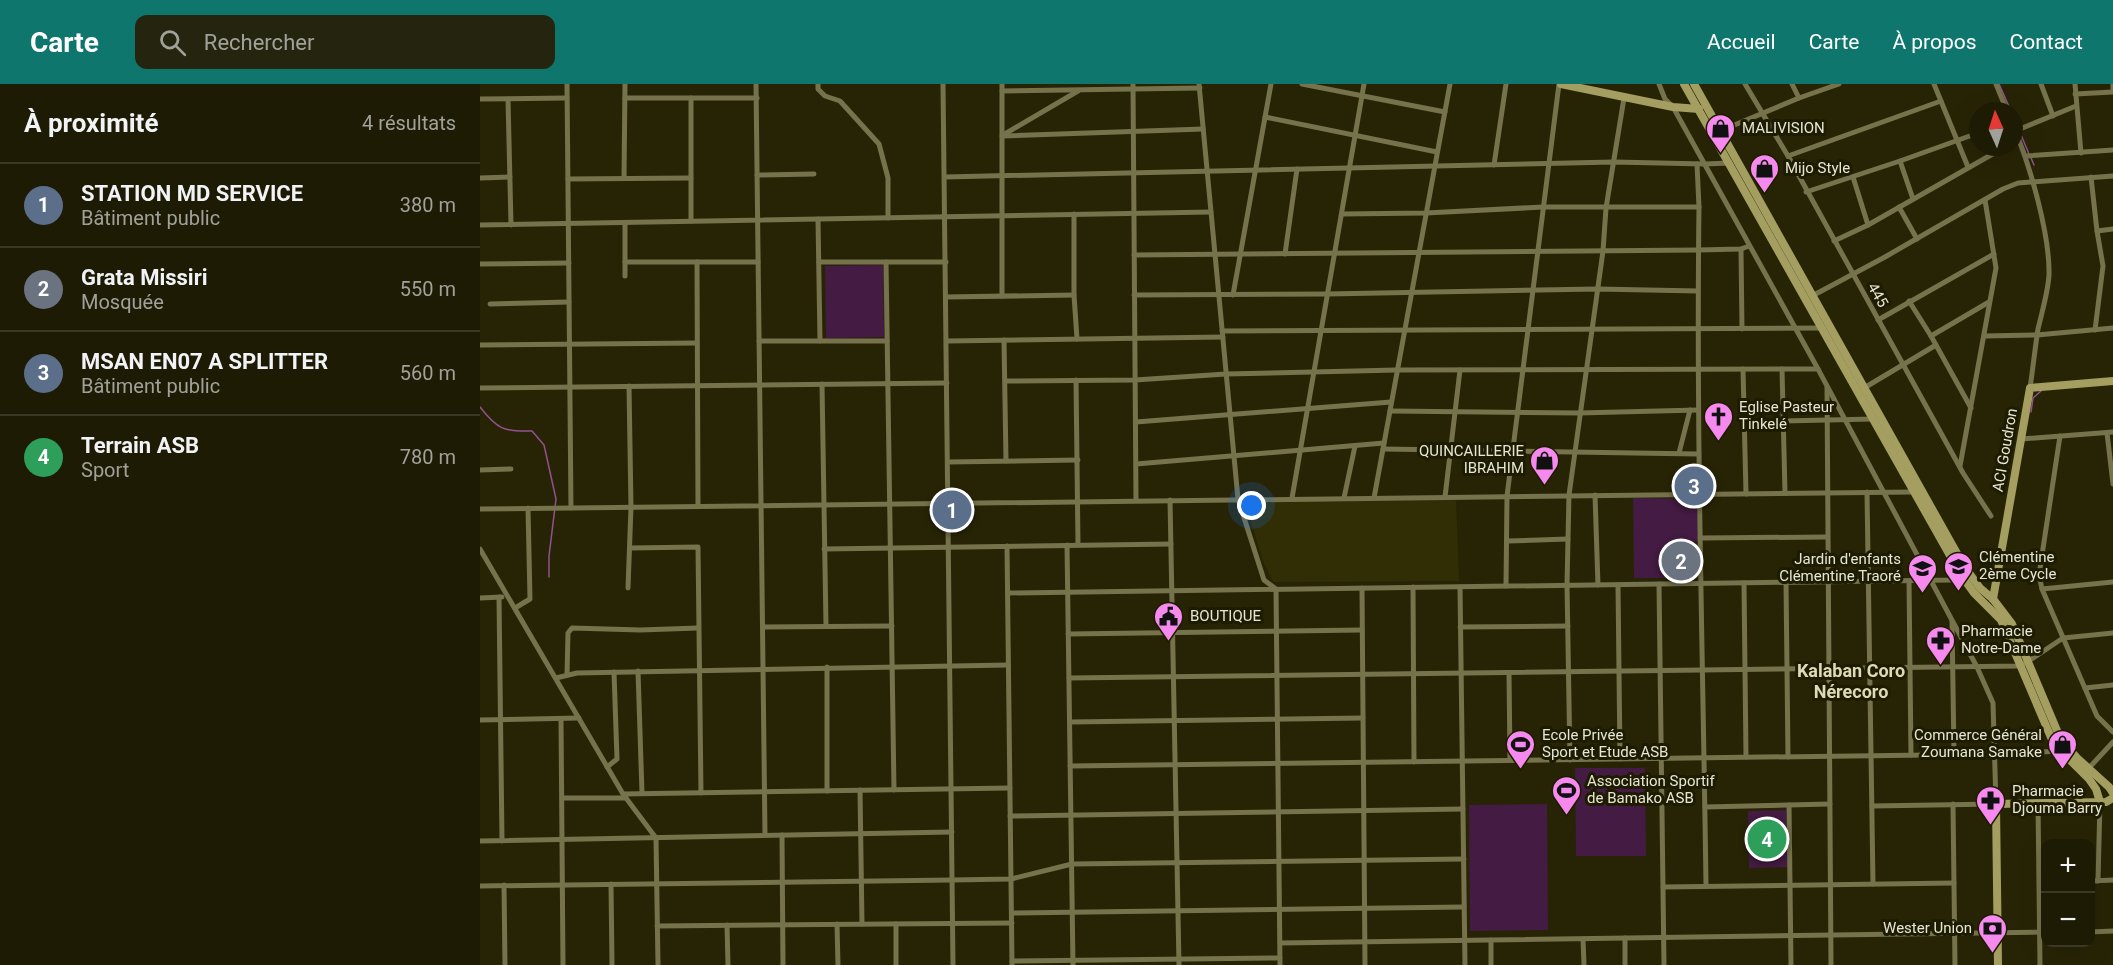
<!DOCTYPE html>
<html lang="fr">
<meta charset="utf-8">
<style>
:root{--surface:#1d1b04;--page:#25240e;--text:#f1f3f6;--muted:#a0a19a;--line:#3b3926;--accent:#0f766e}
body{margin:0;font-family:Roboto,sans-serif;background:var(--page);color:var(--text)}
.controls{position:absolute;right:18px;bottom:18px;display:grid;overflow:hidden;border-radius:12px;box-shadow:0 6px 24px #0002}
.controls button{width:54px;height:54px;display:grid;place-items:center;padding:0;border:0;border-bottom:2px solid var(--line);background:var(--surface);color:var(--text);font:30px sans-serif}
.compass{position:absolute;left:1489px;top:18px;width:54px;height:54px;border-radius:50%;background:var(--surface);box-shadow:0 6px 24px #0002;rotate:357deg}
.you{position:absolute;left:772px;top:422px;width:21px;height:21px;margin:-15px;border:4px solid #fff;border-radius:50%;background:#1a73e8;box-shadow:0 0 0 9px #1a73e833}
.badge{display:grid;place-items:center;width:39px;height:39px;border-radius:50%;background:var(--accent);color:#fff;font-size:20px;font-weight:700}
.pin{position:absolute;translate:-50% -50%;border:3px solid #fff;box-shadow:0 2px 6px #0006}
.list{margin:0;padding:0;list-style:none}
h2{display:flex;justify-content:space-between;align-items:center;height:78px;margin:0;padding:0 24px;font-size:26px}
h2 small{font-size:20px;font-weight:400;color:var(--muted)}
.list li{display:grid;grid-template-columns:39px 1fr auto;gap:18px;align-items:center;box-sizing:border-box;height:84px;padding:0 24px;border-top:2px solid var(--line)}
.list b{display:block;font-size:22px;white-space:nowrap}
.list p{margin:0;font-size:20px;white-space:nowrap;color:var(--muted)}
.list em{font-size:20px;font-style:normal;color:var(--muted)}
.icon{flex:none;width:33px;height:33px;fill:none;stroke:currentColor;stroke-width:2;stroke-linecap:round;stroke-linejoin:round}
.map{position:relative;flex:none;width:1633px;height:881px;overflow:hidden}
header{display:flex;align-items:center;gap:36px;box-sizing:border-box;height:84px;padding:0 30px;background:var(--accent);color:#fff}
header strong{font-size:28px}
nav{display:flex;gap:33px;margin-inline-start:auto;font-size:21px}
.search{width:420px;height:54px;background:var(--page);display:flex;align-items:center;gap:15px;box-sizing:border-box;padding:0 21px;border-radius:12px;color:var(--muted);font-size:22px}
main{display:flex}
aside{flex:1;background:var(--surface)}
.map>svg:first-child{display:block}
.built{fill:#312d05}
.pitch{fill:#441b42}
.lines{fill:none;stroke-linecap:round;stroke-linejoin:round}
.stream{stroke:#94508f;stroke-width:1.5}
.street{stroke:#75724c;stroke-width:5}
.secondary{stroke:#a49f60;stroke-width:8}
.labels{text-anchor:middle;stroke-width:6;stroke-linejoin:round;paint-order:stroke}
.poi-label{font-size:15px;fill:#e7e6d5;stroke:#1d1b00;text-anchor:start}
.street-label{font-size:15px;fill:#e7e6d5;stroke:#1d1b00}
.quarter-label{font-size:18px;font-weight:bold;fill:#dcdab7;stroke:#1d1b00}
</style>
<header>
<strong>Carte</strong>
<div class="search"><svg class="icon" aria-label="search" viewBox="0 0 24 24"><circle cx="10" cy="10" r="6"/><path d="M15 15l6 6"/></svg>Rechercher</div>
<nav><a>Accueil</a><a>Carte</a><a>À propos</a><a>Contact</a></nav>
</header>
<main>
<aside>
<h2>À proximité<small>4 résultats</small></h2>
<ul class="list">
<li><span class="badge" style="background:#5c6f8a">1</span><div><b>STATION MD SERVICE</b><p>Bâtiment public</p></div><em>380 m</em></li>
<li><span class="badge" style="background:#6b7280">2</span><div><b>Grata Missiri</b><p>Mosquée</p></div><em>550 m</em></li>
<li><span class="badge" style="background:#5c6f8a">3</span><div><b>MSAN EN07 A SPLITTER</b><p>Bâtiment public</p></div><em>560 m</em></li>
<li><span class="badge" style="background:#2e9e5b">4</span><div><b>Terrain ASB</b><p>Sport</p></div><em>780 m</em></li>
</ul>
</aside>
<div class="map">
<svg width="1633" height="881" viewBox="0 0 1633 881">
<rect width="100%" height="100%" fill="#272406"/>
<polygon class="built" points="976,414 979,497 793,498 783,477 766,421 790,415"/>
<g class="pitch">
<polygon points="403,181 404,253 346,254 345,182"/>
<polygon points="1153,414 1217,415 1218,457 1186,460 1185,494 1154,494"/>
<polygon points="1095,684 1165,684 1166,772 1096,772"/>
<polygon points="1067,720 1068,846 990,847 989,721"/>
<polygon points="1306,726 1307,783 1269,784 1268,727"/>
</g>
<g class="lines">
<g class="stream">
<polyline points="1519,0 1531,27"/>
<polyline points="1534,34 1549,70"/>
<polyline points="1551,74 1554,81"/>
<path d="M0,323C17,345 24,348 52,347L64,361L76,415L69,472V493"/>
<polyline points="1551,328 1553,314 1561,307"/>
</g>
<g class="street">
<polyline points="87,0 91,424"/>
<polyline points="276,0 285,751"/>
<polyline points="338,0 338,5 345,12 360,17 399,60 408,94 408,134"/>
<polyline points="463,0 473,881"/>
<polyline points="522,0 522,212"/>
<polyline points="653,0 656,416"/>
<polyline points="719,0 758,415 784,496 796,505 800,881"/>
<polyline points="822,0 965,28"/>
<polyline points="1179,0 1185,15 1193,23 1338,285 1497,583 1513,619 1516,720 1392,722"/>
<polyline points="1265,0 1308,72 1483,389 1511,432"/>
<polyline points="1312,0 1319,14"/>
<polyline points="1454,0 1488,83"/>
<polyline points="1516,0 1527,27"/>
<polyline points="1561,0 1573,32"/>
<polyline points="1595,0 1601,69"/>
<polyline points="1633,0 1633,6"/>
<polyline points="522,7 720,4"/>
<polyline points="1595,10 1633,8"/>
<polyline points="145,14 277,14"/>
<polyline points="211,14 211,137"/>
<polyline points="0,15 87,14"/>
<polyline points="28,15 31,141"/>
<polyline points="785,33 957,68"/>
<path d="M1534,44C1550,81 1570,151 1569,191C1568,208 1562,228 1558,245C1555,264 1553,284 1550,304"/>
<polyline points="1240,47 1319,14 1359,0"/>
<polyline points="1535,47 1596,22"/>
<polyline points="523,51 598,7"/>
<polyline points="522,52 723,45"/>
<polyline points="1308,72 1461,17"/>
<polyline points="1546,72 1633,66"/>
<polyline points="1420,77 1433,115"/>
<path d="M1217,80L1219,123C1216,349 1223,576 1226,802"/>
<polyline points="1014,81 1026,0"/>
<polyline points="277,91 334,90"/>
<polyline points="465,93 1134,78 1225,80 1249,79"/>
<polyline points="1373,93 1388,141"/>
<polyline points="1611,93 1617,147 1623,182 1615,246"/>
<polyline points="0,94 30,93"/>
<polyline points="144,94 145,0"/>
<polyline points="88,95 211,94"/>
<polyline points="1326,108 1420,77 1498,49"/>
<polyline points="1419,123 1437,155"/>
<polyline points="594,130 594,211 597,255"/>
<polyline points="862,130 946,129 1063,123 1219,123"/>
<polyline points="338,135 340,257"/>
<polyline points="145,139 145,192"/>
<polyline points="0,141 731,128"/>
<polyline points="1617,147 1633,145"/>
<polyline points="1354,157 1388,141 1525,63"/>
<polyline points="1261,165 1262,245"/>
<polyline points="805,170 817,85"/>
<polyline points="654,171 1218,166 1261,165 1269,162"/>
<polyline points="145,178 278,178"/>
<polyline points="217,178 218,422"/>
<polyline points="339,178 466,178"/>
<polyline points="406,178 414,706"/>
<polyline points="0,180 89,179"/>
<polyline points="654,211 847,210 1117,205 1218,207"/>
<polyline points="753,211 791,0"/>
<polyline points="1332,212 1405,173 1523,105 1538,99 1633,92"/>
<polyline points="466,213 594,211"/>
<polyline points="1429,217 1451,252 1491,324"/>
<polyline points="10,220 89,218"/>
<polyline points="1398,236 1514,170"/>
<polyline points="742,247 1341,244"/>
<polyline points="1451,252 1509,218"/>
<polyline points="1505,252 1557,251 1633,244"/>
<polyline points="524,256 526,377"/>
<polyline points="279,257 407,257"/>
<polyline points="467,257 743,253"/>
<polyline points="0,261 217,259"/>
<polyline points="1263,285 1266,410"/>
<polyline points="1302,285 1305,409"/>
<polyline points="596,296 598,461"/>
<polyline points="525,297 655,296 746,290 917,286 1338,285"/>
<polyline points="342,300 346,542"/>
<polyline points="1347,303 1351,881"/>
<polyline points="0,304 467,299"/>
<polyline points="1384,304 1456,261"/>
<polyline points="910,327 1099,329 1218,326"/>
<polyline points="1303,337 1393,335"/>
<polyline points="656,338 911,318"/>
<polyline points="1627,349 1633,400"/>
<polyline points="1580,352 1559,491 1562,505 1617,632 1633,648"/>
<polyline points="1541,355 1633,348"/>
<polyline points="903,365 1218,370"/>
<polyline points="1199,369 1210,326"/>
<polyline points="468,378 598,376"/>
<polyline points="656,380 904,359"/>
<polyline points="1480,382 1516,184 1505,116"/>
<polyline points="0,386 31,385"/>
<polyline points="1387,408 1393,800"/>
<polyline points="1115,411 1118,501"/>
<polyline points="965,413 980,286"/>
<polyline points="812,414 884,0"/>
<polyline points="864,414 875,362"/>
<polyline points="894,414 970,0"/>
<polyline points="690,416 699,881"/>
<polyline points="0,425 1434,408"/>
<polyline points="1220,454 1347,453"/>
<polyline points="1027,457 1088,455"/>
<polyline points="587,461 593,881"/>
<polyline points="527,462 532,881"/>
<polyline points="150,464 218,463 221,709"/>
<polyline points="0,465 143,710 176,754 178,881"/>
<polyline points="344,465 691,460"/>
<polyline points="1429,497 1431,671"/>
<polyline points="1306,498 1308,673"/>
<polyline points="1264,499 1266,673"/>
<polyline points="1179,500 1184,881"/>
<polyline points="1138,501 1140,675"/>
<polyline points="1026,502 1027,412 1079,0"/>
<polyline points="933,503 934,678"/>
<polyline points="980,503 985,881"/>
<polyline points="148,504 151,423 149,302"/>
<polyline points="882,504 885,881"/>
<polyline points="1562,505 1633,498"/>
<polyline points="528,509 1471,496 1481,491"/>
<polyline points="19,513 22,757"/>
<polyline points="0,514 22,513"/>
<polyline points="35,524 50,515 48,424"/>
<polyline points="1472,537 1474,670"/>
<polyline points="283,543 412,542"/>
<polyline points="980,543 1088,542"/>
<polyline points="588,550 882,546"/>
<polyline points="158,587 162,709"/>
<polyline points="1029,589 1030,676"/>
<polyline points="87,591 88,549 92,544 160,546 218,544"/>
<polyline points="76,594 97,589 528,581"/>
<polyline points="589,594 1541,582 1583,554 1633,549"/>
<polyline points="1605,604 1633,601"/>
<polyline points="81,635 83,881"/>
<polyline points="0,636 99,634"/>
<polyline points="590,638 883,634"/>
<polyline points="1090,676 1087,501 1089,411 1123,167 1126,124 1144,14"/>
<polyline points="590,682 1522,670 1580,667"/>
<polyline points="127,683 137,675 134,588"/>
<polyline points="1608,685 1633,658"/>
<polyline points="380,706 382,840"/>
<polyline points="347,707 347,583"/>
<polyline points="143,710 530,704"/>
<polyline points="82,714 146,714"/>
<polyline points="1558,719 1560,881"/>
<polyline points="1473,720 1475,881"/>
<polyline points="1309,721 1311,881"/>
<polyline points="1225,723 1350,720"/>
<polyline points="530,732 983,725"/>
<polyline points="302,751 303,881"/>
<polyline points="0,757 472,748"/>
<polyline points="1610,797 1633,796"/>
<polyline points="1618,797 1620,718"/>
<polyline points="131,800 132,881"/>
<polyline points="24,801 25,881"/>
<polyline points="0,802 472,796 531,795 592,780 984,775"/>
<polyline points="1183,803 1474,799"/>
<polyline points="532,829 984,823"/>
<polyline points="357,840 358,881"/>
<polyline points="416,840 416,881"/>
<polyline points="247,841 248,881"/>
<polyline points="177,842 532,839"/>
<polyline points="1610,848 1633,847"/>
<polyline points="1145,854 1145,881"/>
<polyline points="1103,855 1104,881"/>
<polyline points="1011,856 1011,881"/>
<polyline points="800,859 1566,848"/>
<polyline points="532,877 800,874"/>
</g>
<g class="secondary">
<polyline points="1081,0 1193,23 1219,25"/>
<polyline points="1204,0 1481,491 1494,509 1521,536 1573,658 1577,663 1609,695 1616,705 1620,718"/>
<polyline points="1214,0 1484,482 1500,504 1513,515 1532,540 1581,656 1597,674 1629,703 1633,709"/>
<polyline points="1513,515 1550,304 1633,297"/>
<polyline points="1518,881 1516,720 1626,718 1633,714"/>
</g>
</g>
<defs>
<symbol id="shop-pin" viewBox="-11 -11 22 30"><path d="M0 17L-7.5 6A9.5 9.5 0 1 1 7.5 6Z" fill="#f689ed" stroke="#1d1b00"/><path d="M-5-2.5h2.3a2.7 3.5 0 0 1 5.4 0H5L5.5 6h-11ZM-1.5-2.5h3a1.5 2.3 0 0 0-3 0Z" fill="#111"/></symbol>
<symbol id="church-pin" viewBox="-11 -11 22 30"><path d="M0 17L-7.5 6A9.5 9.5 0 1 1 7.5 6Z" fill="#f689ed" stroke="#1d1b00"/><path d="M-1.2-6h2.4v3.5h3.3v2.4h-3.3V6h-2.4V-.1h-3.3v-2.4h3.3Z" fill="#111"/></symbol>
<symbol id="school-pin" viewBox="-11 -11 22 30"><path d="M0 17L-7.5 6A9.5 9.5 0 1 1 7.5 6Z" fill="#f689ed" stroke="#1d1b00"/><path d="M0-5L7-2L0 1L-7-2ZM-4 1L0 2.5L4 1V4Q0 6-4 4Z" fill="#111"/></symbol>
<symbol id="civic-pin" viewBox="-11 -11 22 30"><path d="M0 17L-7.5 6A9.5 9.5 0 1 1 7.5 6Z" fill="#f689ed" stroke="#1d1b00"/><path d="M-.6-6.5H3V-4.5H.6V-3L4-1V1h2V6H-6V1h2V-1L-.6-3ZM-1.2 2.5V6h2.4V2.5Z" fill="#111"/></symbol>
<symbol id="pharmacy-pin" viewBox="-11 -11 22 30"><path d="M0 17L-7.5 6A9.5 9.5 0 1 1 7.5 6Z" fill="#f689ed" stroke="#1d1b00"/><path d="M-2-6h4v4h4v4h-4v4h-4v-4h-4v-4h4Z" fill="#111"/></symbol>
<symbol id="stadium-pin" viewBox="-11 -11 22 30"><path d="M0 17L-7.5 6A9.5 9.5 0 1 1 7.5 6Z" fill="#f689ed" stroke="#1d1b00"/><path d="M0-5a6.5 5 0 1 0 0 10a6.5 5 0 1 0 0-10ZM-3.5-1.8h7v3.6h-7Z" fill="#111"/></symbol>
<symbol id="bank-pin" viewBox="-11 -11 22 30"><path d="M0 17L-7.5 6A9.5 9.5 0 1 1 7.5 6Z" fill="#f689ed" stroke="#1d1b00"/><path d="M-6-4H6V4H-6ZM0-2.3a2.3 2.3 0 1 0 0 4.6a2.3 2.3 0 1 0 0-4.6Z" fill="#111"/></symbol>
</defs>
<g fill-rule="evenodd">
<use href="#shop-pin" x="1224" y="28" width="33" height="45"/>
<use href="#shop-pin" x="1268" y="68" width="33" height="45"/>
<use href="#church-pin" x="1222" y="316" width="33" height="45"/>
<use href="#shop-pin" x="1048" y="360" width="33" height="45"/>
<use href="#school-pin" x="1462" y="466" width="33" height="45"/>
<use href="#school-pin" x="1426" y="468" width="33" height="45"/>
<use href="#civic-pin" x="672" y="516" width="33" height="45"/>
<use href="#pharmacy-pin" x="1444" y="540" width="33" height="45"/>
<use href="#stadium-pin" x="1024" y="644" width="33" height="45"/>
<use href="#shop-pin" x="1566" y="644" width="33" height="45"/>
<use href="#stadium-pin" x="1070" y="690" width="33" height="45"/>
<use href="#pharmacy-pin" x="1494" y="700" width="33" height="45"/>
<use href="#bank-pin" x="1496" y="828" width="33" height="45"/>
</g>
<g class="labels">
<g class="poi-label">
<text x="1262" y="49">MALIVISION</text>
<text x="1305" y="89">Mijo Style</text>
<text x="1259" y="328">Eglise Pasteur<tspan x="1259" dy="17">Tinkelé</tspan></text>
<text x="1044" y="372" text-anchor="end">QUINCAILLERIE<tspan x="1044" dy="17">IBRAHIM</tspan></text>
<text x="1499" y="478">Clémentine<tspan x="1499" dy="17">2ème Cycle</tspan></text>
<text x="1421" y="480" text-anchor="end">Jardin d'enfants<tspan x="1421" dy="17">Clémentine Traoré</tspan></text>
<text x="710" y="537">BOUTIQUE</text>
<text x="1481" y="552">Pharmacie<tspan x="1481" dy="17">Notre-Dame</tspan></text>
<text x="1062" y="656">Ecole Privée<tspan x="1062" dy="17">Sport et Etude ASB</tspan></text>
<text x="1562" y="656" text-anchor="end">Commerce Général<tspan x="1562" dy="17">Zoumana Samake</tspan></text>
<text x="1107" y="702">Association Sportif<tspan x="1107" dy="17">de Bamako ASB</tspan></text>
<text x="1532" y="712">Pharmacie<tspan x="1532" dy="17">Djouma Barry</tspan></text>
<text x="1492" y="849" text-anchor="end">Wester Union</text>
</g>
<g class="street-label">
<text transform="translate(1398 211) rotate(60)" y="5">445</text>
<text transform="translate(1525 366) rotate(-80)" y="5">ACI Goudron</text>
</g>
<g class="quarter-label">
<text x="1371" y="593">Kalaban Coro<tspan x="1371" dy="21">Nérecoro</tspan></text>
</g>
</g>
</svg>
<div class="controls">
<button>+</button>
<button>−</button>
</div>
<svg class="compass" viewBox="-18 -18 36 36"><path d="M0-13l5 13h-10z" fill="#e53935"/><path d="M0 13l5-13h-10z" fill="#a0a19a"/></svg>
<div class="you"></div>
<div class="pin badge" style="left:472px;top:426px;background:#5c6f8a">1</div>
<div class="pin badge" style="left:1201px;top:477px;background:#6b7280">2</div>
<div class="pin badge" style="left:1214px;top:402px;background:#5c6f8a">3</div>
<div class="pin badge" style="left:1287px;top:755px;background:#2e9e5b">4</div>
</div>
</main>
